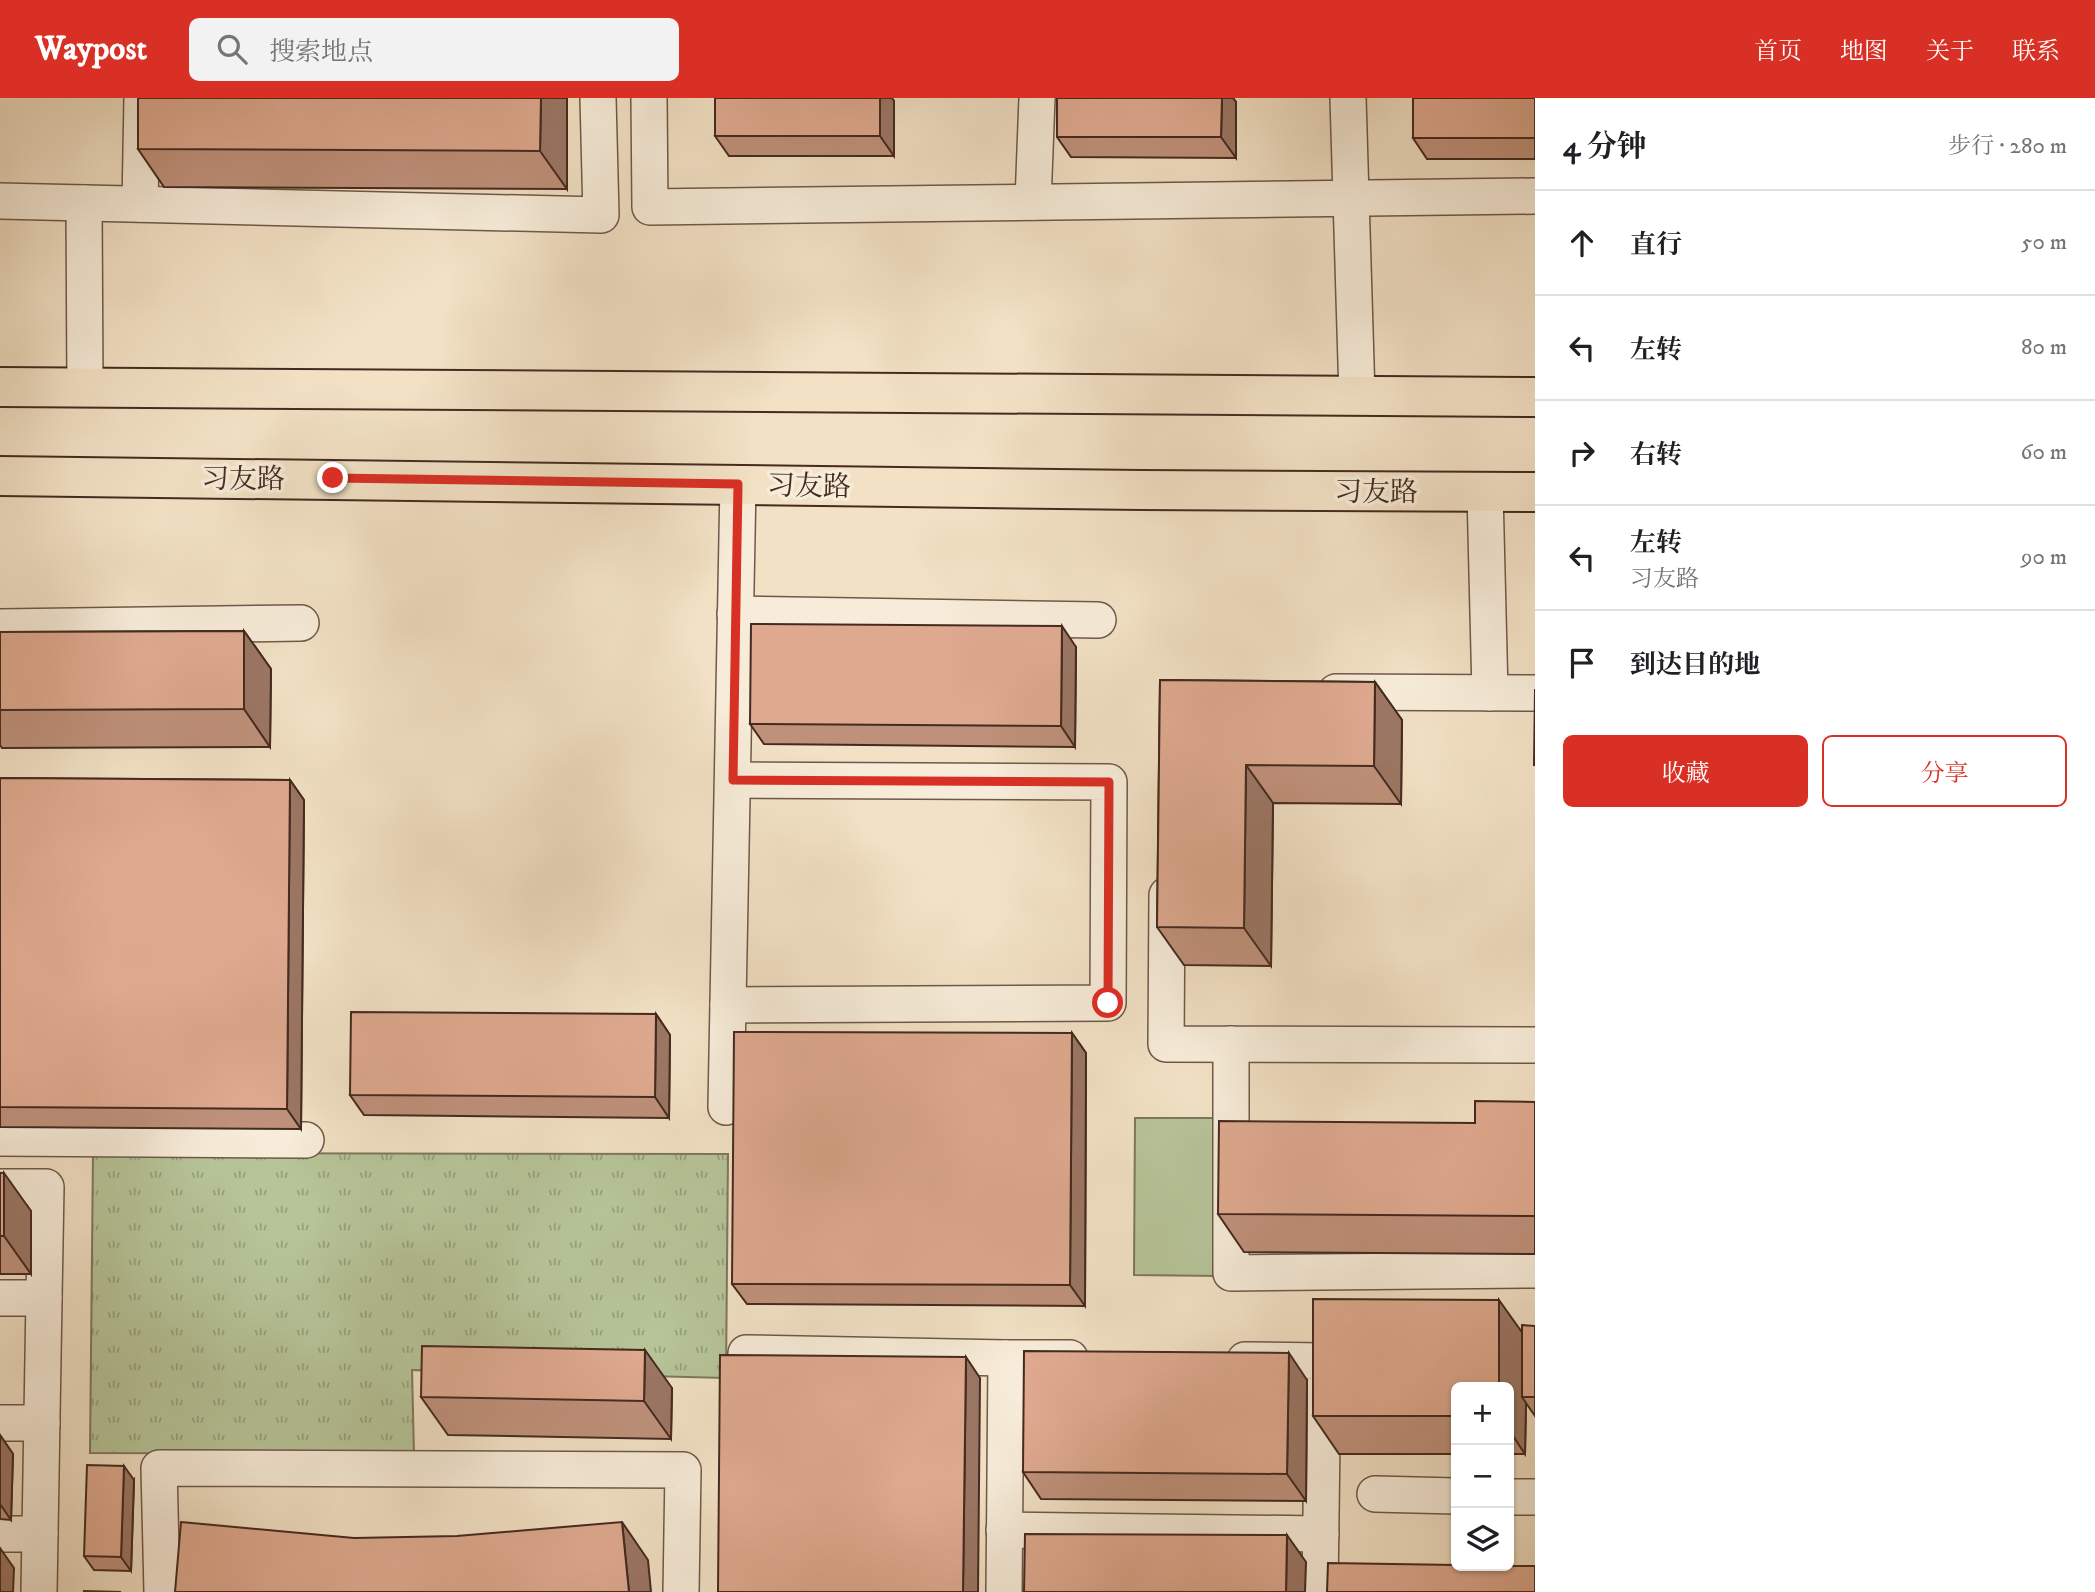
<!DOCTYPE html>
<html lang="zh">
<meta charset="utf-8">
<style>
:root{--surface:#fff;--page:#f2f2f2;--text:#202124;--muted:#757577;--line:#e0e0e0;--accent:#d93025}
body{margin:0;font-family:"IM FELL DW Pica","Noto Serif SC",serif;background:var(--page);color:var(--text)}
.controls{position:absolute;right:21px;bottom:21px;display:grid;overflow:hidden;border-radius:10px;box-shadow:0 2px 5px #0004}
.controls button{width:63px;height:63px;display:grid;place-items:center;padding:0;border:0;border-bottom:2px solid var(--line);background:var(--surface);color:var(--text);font:35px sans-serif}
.stop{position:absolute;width:21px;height:21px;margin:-16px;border:5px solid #d93025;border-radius:50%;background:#fff}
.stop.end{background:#d93025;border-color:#fff;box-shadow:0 2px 7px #0008}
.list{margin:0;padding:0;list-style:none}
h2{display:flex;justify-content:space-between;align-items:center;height:91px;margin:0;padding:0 28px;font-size:30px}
h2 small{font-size:23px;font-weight:400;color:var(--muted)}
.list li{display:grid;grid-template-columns:46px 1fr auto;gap:21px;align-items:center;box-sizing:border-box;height:105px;padding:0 28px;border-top:2px solid var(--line)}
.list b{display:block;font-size:26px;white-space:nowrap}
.list p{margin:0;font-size:23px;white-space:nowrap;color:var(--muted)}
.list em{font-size:23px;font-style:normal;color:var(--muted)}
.actions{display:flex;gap:14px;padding:21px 28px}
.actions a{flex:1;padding:16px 0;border:2px solid var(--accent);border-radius:10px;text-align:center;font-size:24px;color:var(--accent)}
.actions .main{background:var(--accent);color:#fff}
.icon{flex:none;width:38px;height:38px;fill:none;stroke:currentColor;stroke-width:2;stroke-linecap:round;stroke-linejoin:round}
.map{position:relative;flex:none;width:1535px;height:1494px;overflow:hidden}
header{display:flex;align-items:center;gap:42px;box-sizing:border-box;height:98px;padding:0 35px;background:var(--accent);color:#fff}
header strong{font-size:33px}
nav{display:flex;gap:38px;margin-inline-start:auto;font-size:24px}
.search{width:490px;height:63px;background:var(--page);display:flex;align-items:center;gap:18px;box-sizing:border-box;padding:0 24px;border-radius:10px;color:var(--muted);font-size:26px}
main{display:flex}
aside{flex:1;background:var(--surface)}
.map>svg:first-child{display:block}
.grass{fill:url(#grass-tufts);stroke:#7e775c;stroke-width:2}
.pitch{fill:#b6c498;stroke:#7e775c;stroke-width:2}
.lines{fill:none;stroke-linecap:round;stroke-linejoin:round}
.minor-casing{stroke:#705849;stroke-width:38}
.major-casing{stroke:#452a20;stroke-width:42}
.minor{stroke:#f7ecd9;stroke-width:35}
.major{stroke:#f2e1c5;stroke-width:38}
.wall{fill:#bf917b;stroke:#452a20;stroke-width:2}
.shaded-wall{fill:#9b7664;stroke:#452a20;stroke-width:2}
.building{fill:#dea98f;stroke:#452a20;stroke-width:2}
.route{stroke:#d93025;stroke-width:9}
.labels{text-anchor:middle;stroke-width:7;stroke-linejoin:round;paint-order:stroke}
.street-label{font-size:28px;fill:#452a20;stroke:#f7ecd9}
</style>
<header>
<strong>Waypost</strong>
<div class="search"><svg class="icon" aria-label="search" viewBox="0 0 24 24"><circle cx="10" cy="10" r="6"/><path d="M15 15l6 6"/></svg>搜索地点</div>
<nav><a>首页</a><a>地图</a><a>关于</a><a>联系</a></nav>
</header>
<main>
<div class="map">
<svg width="1535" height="1494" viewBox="0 0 1535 1494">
<defs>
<pattern id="grass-tufts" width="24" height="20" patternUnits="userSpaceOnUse" patternTransform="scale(1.75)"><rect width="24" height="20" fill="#b6c498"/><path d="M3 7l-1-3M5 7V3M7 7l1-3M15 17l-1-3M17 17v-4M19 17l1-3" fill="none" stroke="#969f7c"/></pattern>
</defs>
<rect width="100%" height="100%" fill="#f2e1c5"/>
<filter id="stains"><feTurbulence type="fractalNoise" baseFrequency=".00286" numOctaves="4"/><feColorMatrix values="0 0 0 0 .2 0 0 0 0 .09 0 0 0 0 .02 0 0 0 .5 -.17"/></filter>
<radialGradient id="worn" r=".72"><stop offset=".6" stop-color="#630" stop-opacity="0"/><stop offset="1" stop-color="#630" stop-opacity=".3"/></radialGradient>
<polygon class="grass" points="93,1055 728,1056 726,1280 412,1272 414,1356 90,1355"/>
<polygon class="pitch" points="1135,1020 1220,1020 1219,1178 1134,1177"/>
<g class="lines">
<defs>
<g id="minor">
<polyline points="649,0 650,109 1535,98"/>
<polyline points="1348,0 1357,298"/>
<polyline points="0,103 601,117 598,0"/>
<polyline points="1033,104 1037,0"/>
<polyline points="84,105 85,290"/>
<polyline points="140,106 142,0"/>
<polyline points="1485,394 1490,595"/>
<polyline points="735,516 1098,522"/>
<polyline points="0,529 301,525"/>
<polyline points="1336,594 1535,595"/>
<polyline points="1167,797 1166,946 1535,947"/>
<polyline points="728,907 1108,905 1109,684 733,682"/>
<polyline points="1231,946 1231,1175 1535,1172"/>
<polyline points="726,1009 738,386"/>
<polyline points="0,1040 306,1042"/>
<polyline points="0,1089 46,1089 44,1200"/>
<polyline points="0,1200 44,1200 39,1494"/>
<polyline points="746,1255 1006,1260"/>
<polyline points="1245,1262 1323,1263 1320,1494"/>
<polyline points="0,1325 42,1325"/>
<polyline points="1375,1396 1456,1398"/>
<polyline points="1509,1399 1535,1399"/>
<polyline points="1004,1432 1321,1436"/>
<polyline points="0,1436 40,1436"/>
<polyline points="162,1494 159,1370 683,1372 681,1494"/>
<polyline points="1004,1494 1006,1260 1070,1260"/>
</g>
<g id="major">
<polyline points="0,289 1535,299"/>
<polyline points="0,378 1142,392 1535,394"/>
</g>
</defs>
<use href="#minor" class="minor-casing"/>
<use href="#major" class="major-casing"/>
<use href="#minor" class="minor"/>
<use href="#major" class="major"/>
</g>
<g class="wall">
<polygon points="567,0 567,91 164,89 138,51"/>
<polygon points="1057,0 1233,0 1236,4 1236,60 1071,59 1057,39"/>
<polygon points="1535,0 1535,61 1427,61 1413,40"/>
<polygon points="894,3 894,58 729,58 715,38"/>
<polygon points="244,533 271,571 270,649 2,650 0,647 0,534"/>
<polygon points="1076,549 1075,649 764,646 750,626"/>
<polygon points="1160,582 1375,584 1402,622 1401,706 1273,705 1271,868 1184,867 1157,829"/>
<polygon points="0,680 290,682 304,702 301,1031 0,1029"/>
<polygon points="656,916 670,937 669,1020 364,1017 350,997"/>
<polygon points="1072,935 1086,955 1085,1208 747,1206 732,1186"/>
<polygon points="1535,1004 1535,1156 1244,1154 1218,1116"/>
<polygon points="0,1075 31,1113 31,1176 0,1176"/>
<polygon points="1522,1234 1535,1299 1535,1318 1526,1305 1525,1356 1509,1356 1509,1289 1456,1289 1456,1356 1339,1356 1313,1318"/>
<polygon points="1307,1282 1306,1403 1041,1401 1023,1374"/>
<polygon points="672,1290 671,1341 448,1337 421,1299"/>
<polygon points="0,1337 13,1356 11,1422 0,1421"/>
<polygon points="134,1382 131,1473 94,1472 84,1458"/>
</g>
<g class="shaded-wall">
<polygon points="541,0 567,0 567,91 540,53"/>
<polygon points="880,0 892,0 894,3 894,58 880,38"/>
<polygon points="1222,0 1233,0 1236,4 1236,60 1221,39"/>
<polygon points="1062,528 1076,549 1075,649 1061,628"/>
<polygon points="244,533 271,571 270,649 244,611"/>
<polygon points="1375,584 1402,622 1401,706 1374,668"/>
<polygon points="1246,667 1273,705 1271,868 1244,830"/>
<polygon points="290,682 304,702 301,1031 287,1011"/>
<polygon points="656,916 670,937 669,1020 655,999"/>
<polygon points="1072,935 1086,955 1085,1208 1070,1187"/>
<polygon points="4,1075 31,1113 31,1176 4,1138"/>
<polygon points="1499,1202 1526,1240 1522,1299 1526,1305 1525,1356 1509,1332 1509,1289 1499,1289"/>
<polygon points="645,1252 672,1290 671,1341 644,1303"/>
<polygon points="1289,1255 1307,1282 1306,1403 1287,1376"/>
<polygon points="966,1259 980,1280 978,1494 963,1494"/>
<polygon points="0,1337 13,1356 11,1422 0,1406"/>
<polygon points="124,1368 134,1382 131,1473 121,1459"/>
<polygon points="622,1424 648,1462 651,1494 629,1494"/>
<polygon points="1287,1437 1306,1464 1305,1494 1286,1494"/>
<polygon points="0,1450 14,1470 13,1494 0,1494"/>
</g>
<g class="building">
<polygon points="138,0 541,0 540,53 138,51"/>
<rect x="715" y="0" width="165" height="38"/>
<polygon points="1057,0 1222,0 1221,39 1057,39"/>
<rect x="1413" y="0" width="122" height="40"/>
<polygon points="751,526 1062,528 1061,628 750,626"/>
<polygon points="244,533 244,611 0,612 0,534"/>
<polygon points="1160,582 1375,584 1374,668 1246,667 1244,830 1157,829"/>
<polygon points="1535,591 1535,667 1534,667"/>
<polygon points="0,680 290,682 287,1011 0,1009"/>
<polygon points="351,914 656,916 655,999 350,997"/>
<polygon points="734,934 1072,935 1070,1187 732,1186"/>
<polygon points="1475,1003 1535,1004 1535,1118 1218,1116 1219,1023 1475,1025"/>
<rect x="0" y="1075" width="4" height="63"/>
<polygon points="1313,1201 1499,1202 1499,1289 1456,1289 1456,1318 1313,1318"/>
<polygon points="1522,1227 1535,1228 1535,1299 1522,1299"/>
<polygon points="422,1248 645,1252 644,1303 421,1299"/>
<polygon points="1024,1253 1289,1255 1287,1376 1023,1374"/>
<polygon points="720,1257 966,1259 963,1494 718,1494"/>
<polygon points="87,1367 124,1368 121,1459 84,1458"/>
<polygon points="181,1424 354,1440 457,1438 622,1424 629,1494 175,1494"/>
<polygon points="1025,1436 1287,1437 1286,1494 1024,1494"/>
<polygon points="1328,1465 1456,1467 1456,1468 1535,1468 1535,1494 1327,1494"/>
<polygon points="84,1493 121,1494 84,1494"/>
</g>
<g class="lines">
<polyline class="route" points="333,380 738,386 733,682 1109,684 1108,905"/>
</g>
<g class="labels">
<g class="street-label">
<text x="243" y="390">习友路</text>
<text transform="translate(809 387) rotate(1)" y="10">习友路</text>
<text x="1376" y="403">习友路</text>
</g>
</g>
<rect width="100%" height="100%" filter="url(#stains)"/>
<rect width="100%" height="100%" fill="url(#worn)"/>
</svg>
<div class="controls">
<button>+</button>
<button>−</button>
<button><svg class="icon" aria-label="layers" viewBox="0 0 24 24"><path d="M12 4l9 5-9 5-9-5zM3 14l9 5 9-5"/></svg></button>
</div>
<div class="stop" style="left:1108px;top:905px"></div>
<div class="stop end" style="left:333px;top:380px"></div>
</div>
<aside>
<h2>4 分钟<small>步行 · 280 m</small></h2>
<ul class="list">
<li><svg class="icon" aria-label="ahead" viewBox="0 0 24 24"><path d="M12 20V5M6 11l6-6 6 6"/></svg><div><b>直行</b></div><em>50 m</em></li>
<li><svg class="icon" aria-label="left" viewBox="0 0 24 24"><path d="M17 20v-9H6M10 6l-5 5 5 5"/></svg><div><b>左转</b></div><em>80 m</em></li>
<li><svg class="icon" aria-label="right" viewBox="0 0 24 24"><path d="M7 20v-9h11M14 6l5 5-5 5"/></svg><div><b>右转</b></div><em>60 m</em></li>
<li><svg class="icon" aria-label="left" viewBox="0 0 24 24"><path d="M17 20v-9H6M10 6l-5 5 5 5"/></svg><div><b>左转</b><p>习友路</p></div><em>90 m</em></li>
<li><svg class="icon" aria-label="arrive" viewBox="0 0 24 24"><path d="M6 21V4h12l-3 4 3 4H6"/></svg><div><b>到达目的地</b></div></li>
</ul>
<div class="actions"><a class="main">收藏</a><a>分享</a></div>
</aside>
</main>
